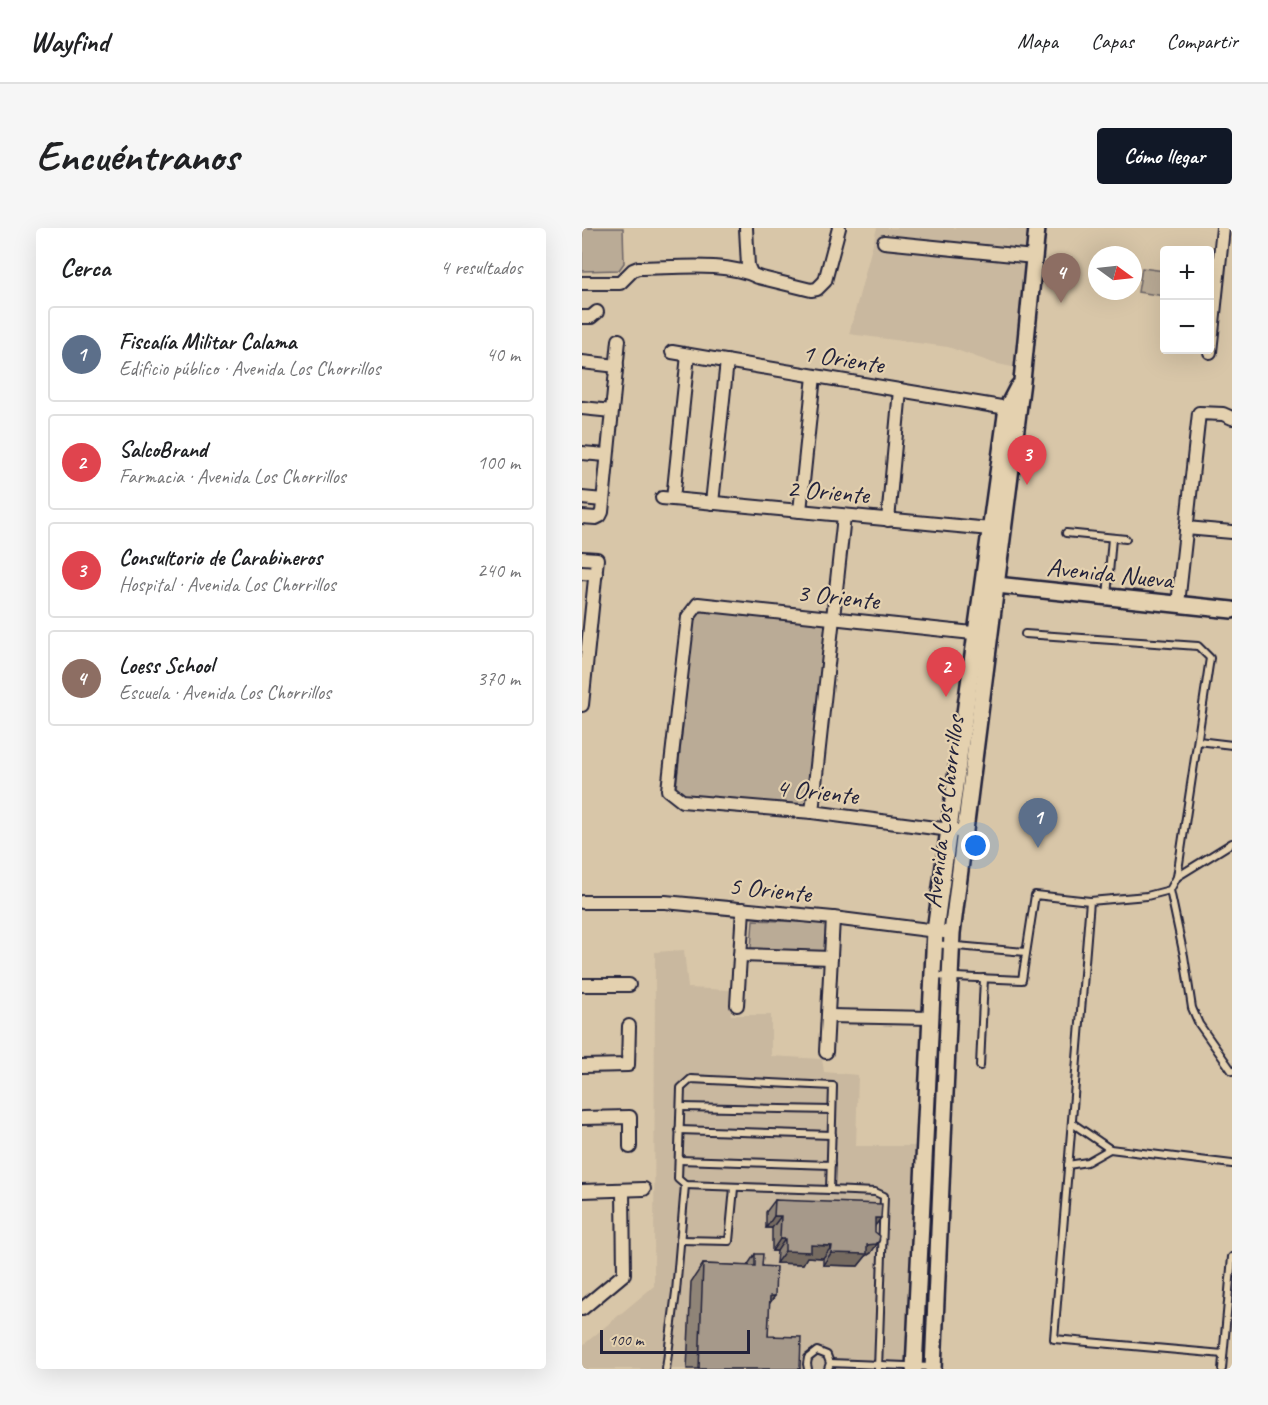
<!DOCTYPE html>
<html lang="es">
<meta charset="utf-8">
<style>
:root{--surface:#fff;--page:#f6f6f6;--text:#202124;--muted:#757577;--line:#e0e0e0;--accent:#111827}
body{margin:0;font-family:Caveat,sans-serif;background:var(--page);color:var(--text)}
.controls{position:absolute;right:18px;top:18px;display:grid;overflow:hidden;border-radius:6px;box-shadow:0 6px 24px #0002}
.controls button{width:54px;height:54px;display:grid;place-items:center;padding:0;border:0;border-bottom:2px solid var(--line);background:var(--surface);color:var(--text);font:30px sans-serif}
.compass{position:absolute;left:506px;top:18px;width:54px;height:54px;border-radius:50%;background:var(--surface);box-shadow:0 6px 24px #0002;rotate:105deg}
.scale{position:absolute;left:18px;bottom:15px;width:150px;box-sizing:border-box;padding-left:6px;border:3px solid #22223b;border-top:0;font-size:16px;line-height:21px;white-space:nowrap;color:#22223b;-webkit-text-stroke:4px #e4d1af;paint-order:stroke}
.you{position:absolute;left:394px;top:618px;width:21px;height:21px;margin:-15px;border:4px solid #fff;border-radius:50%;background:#1a73e8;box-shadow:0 0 0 9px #1a73e833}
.badge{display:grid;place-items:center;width:39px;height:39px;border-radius:50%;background:var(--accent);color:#fff;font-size:20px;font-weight:700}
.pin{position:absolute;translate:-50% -50px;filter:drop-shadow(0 2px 3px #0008)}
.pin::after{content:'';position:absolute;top:32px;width:21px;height:18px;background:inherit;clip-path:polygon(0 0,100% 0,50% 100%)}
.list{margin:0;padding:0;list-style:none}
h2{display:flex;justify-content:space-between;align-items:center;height:78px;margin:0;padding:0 24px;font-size:26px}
h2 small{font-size:20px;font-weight:400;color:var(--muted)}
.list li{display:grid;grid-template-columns:39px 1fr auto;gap:18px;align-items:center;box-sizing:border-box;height:96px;margin:0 12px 12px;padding:0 12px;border:2px solid var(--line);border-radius:6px}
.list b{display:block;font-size:22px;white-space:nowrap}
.list p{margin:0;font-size:20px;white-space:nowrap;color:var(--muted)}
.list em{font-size:20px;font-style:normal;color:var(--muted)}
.map{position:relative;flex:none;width:650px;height:1141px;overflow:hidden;border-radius:6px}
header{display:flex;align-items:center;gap:36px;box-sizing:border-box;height:84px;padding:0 30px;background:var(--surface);border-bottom:2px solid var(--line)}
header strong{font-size:28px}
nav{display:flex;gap:33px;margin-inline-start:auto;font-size:21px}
.intro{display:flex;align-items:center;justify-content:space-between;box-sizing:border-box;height:144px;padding:0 36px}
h1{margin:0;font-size:42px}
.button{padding:15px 27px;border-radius:6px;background:var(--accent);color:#fff;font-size:21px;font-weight:700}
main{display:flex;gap:36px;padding:0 36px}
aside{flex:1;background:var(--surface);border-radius:6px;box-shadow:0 6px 24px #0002}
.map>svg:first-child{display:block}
.built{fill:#c9b89f}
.green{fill:#baab96;stroke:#6e6668;stroke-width:1.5}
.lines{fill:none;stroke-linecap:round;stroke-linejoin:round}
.service-casing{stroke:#22223b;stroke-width:10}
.minor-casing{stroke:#22223b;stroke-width:16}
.tertiary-casing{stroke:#22223b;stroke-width:20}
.service{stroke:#e4d1af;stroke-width:6}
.minor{stroke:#e4d1af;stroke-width:12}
.tertiary{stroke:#e4d1af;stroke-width:15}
.wall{fill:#8f8477;stroke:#22223b;stroke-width:1.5}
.shaded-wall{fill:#746b61;stroke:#22223b;stroke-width:1.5}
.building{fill:#a6998a;stroke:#22223b;stroke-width:1.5}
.labels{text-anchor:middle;stroke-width:4.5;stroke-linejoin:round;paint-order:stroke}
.street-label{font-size:26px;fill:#22223b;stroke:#e4d1af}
</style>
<header>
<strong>Wayfind</strong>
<nav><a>Mapa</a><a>Capas</a><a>Compartir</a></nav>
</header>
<div class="intro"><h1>Encuéntranos</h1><a class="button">Cómo llegar</a></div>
<main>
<aside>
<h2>Cerca<small>4 resultados</small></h2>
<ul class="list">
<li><span class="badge" style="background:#5c6f8a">1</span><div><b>Fiscalía Militar Calama</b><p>Edificio público · Avenida Los Chorrillos</p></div><em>40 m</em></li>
<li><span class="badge" style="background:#e0444e">2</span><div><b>SalcoBrand</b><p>Farmacia · Avenida Los Chorrillos</p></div><em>100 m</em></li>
<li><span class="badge" style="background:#e0444e">3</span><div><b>Consultorio de Carabineros</b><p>Hospital · Avenida Los Chorrillos</p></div><em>240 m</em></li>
<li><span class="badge" style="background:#8d6e63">4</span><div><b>Loess School</b><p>Escuela · Avenida Los Chorrillos</p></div><em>370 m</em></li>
</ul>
</aside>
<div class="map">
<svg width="650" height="1141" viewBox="0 0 650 1141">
<rect width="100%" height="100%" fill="#d8c6a8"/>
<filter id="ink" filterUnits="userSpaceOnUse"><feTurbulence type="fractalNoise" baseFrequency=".0167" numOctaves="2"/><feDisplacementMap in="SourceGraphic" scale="12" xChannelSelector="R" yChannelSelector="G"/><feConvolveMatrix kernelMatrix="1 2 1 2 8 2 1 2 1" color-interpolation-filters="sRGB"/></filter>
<g filter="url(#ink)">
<g class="built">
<polygon points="295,0 446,0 435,140 411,135 366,119 267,106"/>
<polygon points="102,722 106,760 148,762 149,787 189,787 189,828 240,831 242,844 276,847 274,918 333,918 326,1141 0,1141 0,1118 72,1058 73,724"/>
</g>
<g class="green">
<polygon points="0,0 41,0 42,35 37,42 0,43"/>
<polygon points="560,40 582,43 582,68 556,64"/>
<polygon points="117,381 240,393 245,400 226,576 220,580 102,567 94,561 112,389"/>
<polygon points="171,692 245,695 243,724 169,720"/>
</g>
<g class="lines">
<defs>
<g id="service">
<polyline points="484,305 544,311"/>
<polyline points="525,369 530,310"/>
<polyline points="443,406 616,418 628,430 595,649 588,662 565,668 508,673 472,1111 641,1126"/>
<polyline points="616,513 650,517"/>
<polyline points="595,649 650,615"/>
<polyline points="588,662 602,728 610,780 617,796 650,843"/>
<polyline points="352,716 444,724"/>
<polyline points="351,748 440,752 453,667 508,673"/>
<polyline points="398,838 402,750"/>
<polygon points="109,851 251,858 248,962 103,957 96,951 99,860"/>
<polyline points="99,879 250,882"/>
<polyline points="490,895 528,921 650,936"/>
<polyline points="97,902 250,907"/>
<polyline points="97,932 249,937"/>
<polyline points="486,937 505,934 528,921"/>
<polyline points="248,962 293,964 302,968 296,1141"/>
<polyline points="98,1012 147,1013 152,960"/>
<polyline points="248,1135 349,1139"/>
<polyline points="84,1141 94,1064 103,957"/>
<polyline points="226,1141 225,1136 226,1130 235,1123 245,1127 248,1135 246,1141"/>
<polyline points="640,1141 650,1029"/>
</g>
<g id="minor">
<polyline points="164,0 166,38 169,45"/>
<polyline points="302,14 452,29"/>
<path d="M0,55H38L51,42L56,40C92,40 143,33 176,49L229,62L235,61L243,53L257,0"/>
<polyline points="0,89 9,89 15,84"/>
<polyline points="90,124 425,180"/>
<polyline points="628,124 641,0"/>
<polyline points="0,134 35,138"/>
<polyline points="0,180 30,183"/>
<polyline points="0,225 24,227"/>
<polyline points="0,270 21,272"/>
<polyline points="80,270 408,301"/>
<polyline points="91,271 106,127"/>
<polyline points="130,275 145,133"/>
<polyline points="218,283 232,148"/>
<polyline points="0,289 14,290 18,288 20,284 37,112"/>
<polyline points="306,292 318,162"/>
<polyline points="604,300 650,304"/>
<polyline points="0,330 15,331 0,477"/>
<polyline points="0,345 14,346"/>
<polyline points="596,376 617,185 641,186 650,190"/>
<polyline points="230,584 262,288"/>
<polyline points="376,603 230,584 100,573 86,562 106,389 116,376 400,406"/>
<polyline points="0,674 83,674 251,690 370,705"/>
<polyline points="158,727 249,730"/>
<polyline points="0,757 47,757"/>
<polyline points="155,777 161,681"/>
<polyline points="247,788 349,790"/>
<polyline points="244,824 251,690"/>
<polyline points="0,838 46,837 47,798"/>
<polyline points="0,890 48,889 48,919"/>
<polyline points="0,963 62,961"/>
<polyline points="0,1081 42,1046 41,962"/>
</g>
<g id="tertiary">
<polyline points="405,356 650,382"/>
<polyline points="332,1141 353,703 425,180 436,159"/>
<polyline points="351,1141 370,705 440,153 455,0"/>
</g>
</defs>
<use href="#service" class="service-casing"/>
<use href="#minor" class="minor-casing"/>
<use href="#tertiary" class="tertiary-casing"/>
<use href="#service" class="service"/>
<use href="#minor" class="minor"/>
<use href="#tertiary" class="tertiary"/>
</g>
<g class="wall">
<polygon points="193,972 293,998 289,1025 284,1028 276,1038 241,1037 241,1030 225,1029 221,1036 194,1035 195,1023 190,1023 190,1000 184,1000 184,984"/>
<polygon points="173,1026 180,1038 187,1075 186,1108 218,1141 105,1141 109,1054 121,1036 165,1038"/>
</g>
<g class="shaded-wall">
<polygon points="192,988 199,988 190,1000 184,1000"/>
<polygon points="293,990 299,990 290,1002"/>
<polygon points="198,1011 203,1011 195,1023 190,1023"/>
<polygon points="297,1013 289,1025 284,1028 276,1038 241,1037 249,1025 285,1017"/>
<polygon points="229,1017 250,1018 241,1030 225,1029 221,1036 194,1035 203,1023"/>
<polygon points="188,1068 193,1068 180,1086"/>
</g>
<g class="building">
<polygon points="193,972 300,976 299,990 293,990 293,1004 298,1008 297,1013 294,1016 285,1017 285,1026 249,1025 250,1018 229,1017 229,1024 203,1023 203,1011 198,1011 199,988 192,988"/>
<polygon points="173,1026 181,1026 180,1038 194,1039 193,1068 188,1068 186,1108 219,1109 218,1141 117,1141 121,1036 173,1038"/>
</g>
</g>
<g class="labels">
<g class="street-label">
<text transform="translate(261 130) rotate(9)" y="9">1 Oriente</text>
<text transform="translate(246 263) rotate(5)" y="9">2 Oriente</text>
<text transform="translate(528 345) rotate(6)" y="9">Avenida Nueva</text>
<text transform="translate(256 368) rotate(6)" y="9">3 Oriente</text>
<text transform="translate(235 563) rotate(6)" y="9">4 Oriente</text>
<text transform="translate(361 584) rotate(-83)" y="9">Avenida Los Chorrillos</text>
<text transform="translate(188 661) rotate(6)" y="9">5 Oriente</text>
</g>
</g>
</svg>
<div class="controls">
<button>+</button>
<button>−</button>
</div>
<svg class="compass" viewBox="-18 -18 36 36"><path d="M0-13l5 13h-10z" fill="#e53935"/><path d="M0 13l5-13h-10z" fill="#757577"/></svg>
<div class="scale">100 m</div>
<div class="you"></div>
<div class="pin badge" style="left:456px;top:620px;background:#5c6f8a">1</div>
<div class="pin badge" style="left:364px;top:469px;background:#e0444e">2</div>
<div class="pin badge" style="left:445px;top:257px;background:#e0444e">3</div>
<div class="pin badge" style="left:479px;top:75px;background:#8d6e63">4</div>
</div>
</main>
